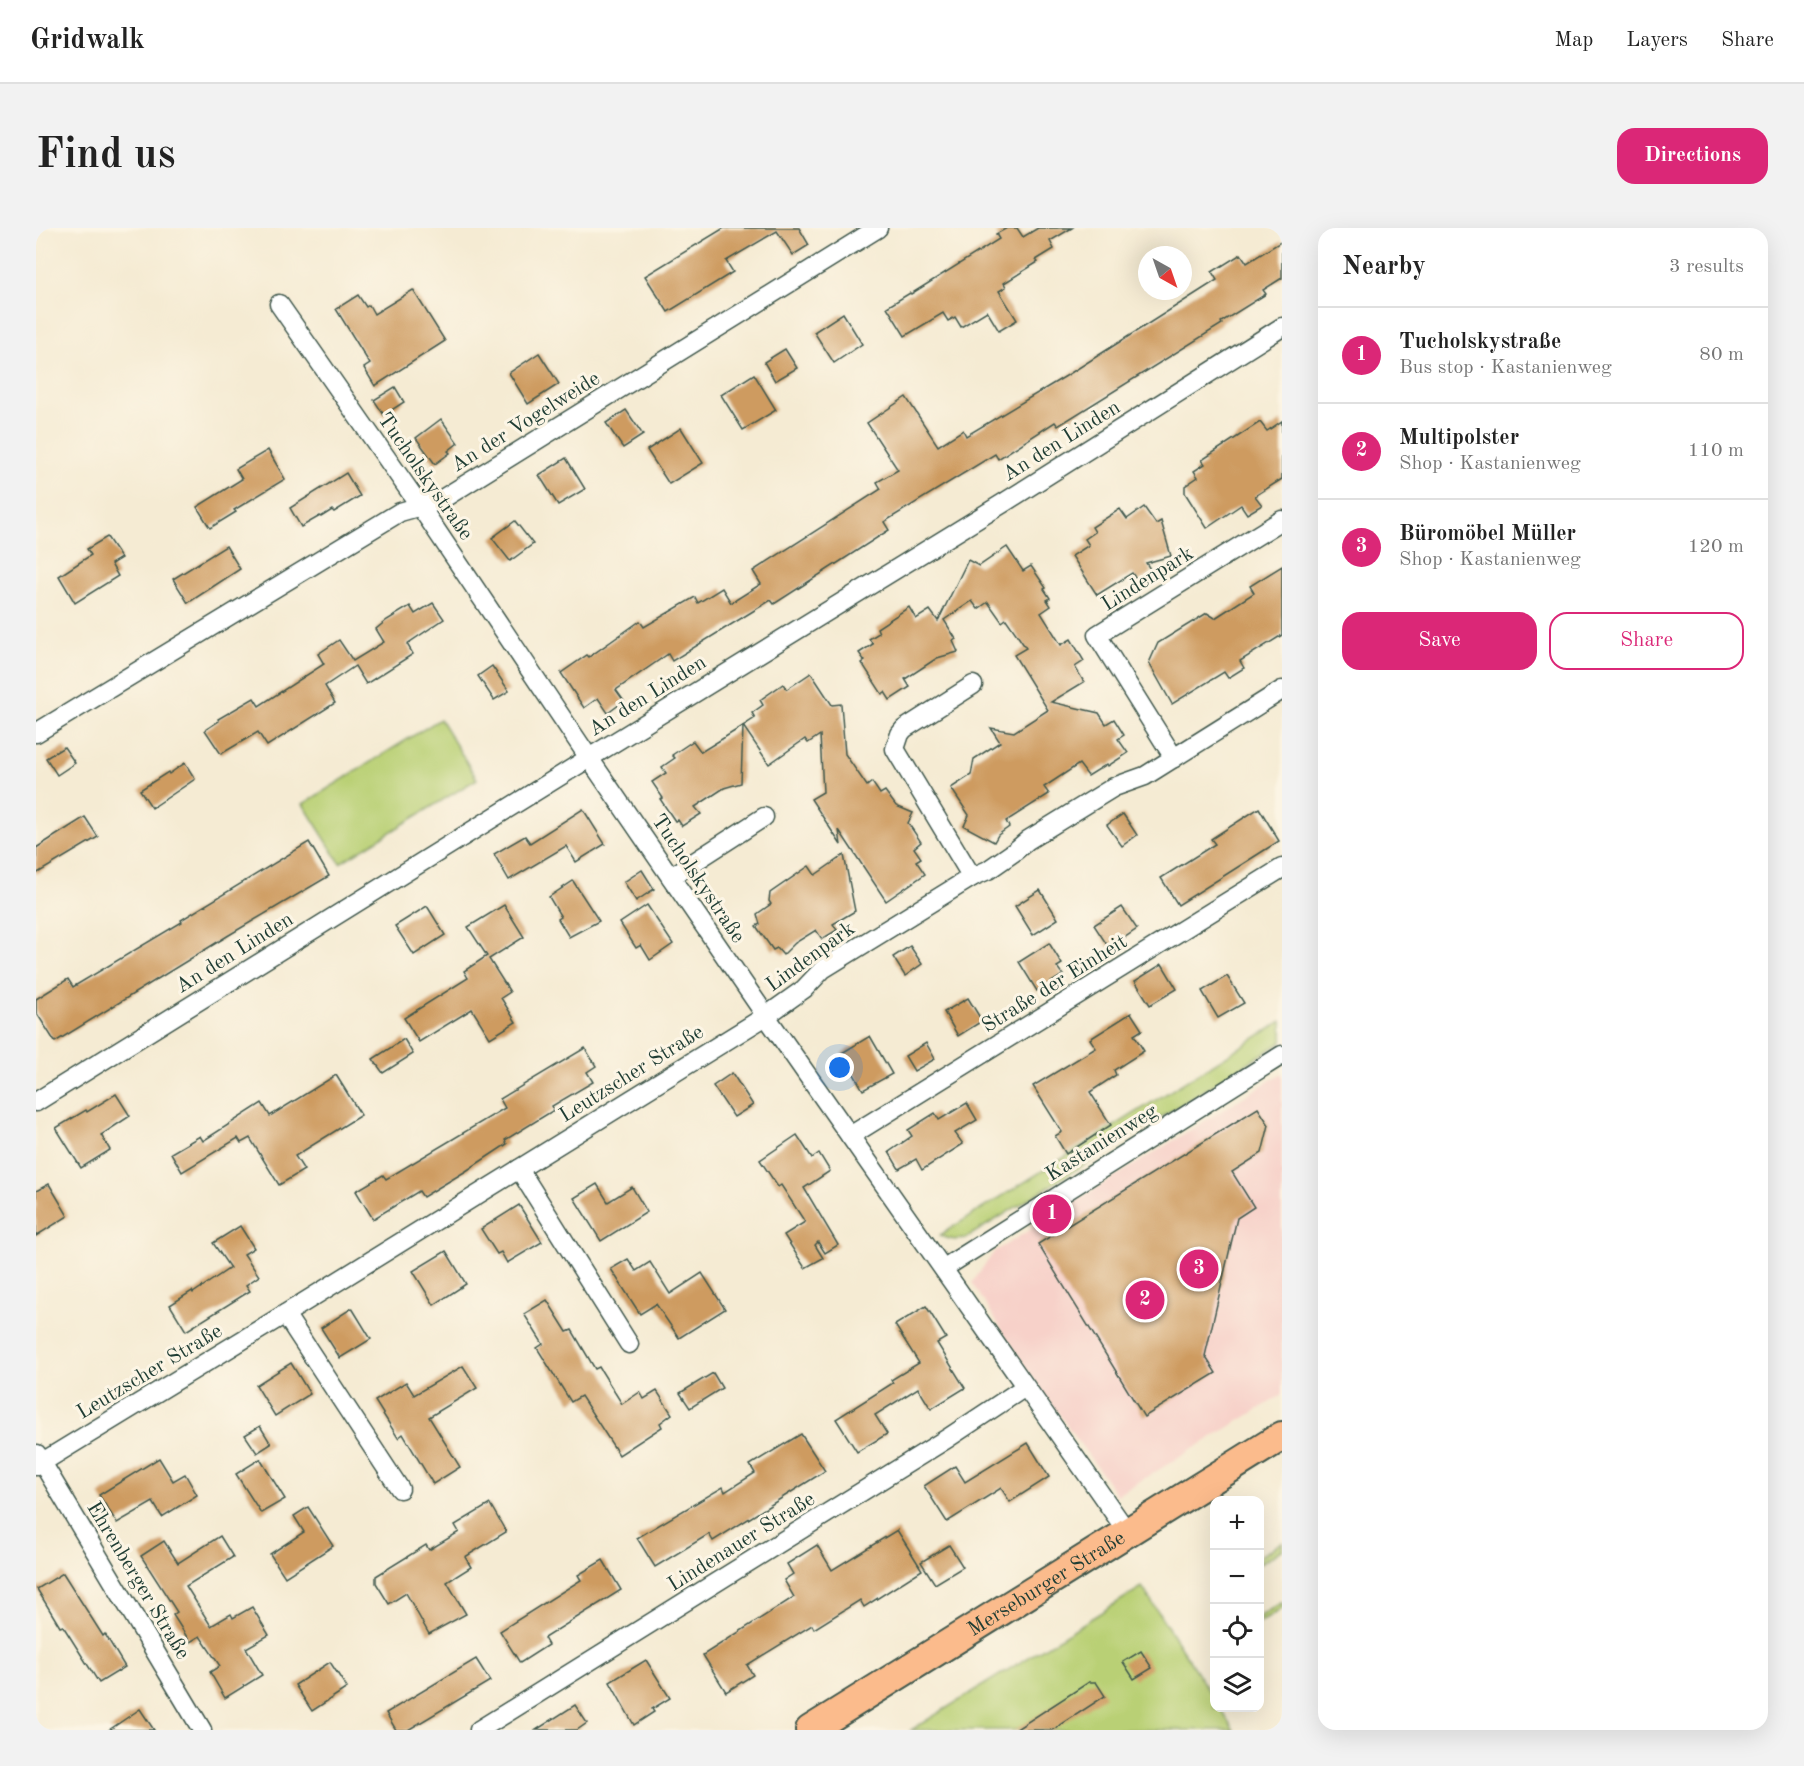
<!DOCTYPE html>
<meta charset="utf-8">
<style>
:root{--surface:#fff;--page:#f2f2f2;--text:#222;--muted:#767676;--line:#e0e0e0;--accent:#db2777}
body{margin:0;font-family:"Old Standard TT",serif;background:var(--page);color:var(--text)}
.controls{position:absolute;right:18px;bottom:18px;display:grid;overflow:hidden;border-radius:12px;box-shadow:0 6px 24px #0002}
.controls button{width:54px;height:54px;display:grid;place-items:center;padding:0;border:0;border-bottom:2px solid var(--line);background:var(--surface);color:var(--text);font:30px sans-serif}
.compass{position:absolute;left:1102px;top:18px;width:54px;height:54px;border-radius:50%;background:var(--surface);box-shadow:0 6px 24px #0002;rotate:140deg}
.you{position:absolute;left:804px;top:840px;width:21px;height:21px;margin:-15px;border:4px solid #fff;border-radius:50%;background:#1a73e8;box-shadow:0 0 0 9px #1a73e833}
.badge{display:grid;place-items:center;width:39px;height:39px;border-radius:50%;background:var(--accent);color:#fff;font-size:20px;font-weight:700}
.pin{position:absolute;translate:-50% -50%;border:3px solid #fff;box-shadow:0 2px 6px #0006}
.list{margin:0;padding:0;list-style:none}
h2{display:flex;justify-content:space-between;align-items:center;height:78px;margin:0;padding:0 24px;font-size:26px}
h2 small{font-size:20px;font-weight:400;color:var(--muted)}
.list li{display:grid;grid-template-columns:39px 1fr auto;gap:18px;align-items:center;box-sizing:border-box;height:96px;padding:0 24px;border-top:2px solid var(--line)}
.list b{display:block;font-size:22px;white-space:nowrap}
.list p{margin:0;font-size:20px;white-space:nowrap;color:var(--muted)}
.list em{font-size:20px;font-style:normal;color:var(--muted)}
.actions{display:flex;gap:12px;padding:18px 24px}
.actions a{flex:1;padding:14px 0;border:2px solid var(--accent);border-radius:18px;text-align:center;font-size:21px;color:var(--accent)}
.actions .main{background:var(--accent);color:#fff}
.icon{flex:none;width:33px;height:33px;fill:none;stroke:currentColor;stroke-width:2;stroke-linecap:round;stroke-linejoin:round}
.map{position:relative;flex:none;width:1246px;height:1502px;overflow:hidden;border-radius:18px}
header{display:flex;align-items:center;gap:36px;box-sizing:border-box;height:84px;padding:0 30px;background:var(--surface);border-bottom:2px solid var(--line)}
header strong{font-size:28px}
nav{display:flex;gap:33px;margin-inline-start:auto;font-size:21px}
.intro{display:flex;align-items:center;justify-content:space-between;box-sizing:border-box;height:144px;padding:0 36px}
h1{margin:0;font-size:42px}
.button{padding:15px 27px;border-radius:18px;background:var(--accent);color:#fff;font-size:21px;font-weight:700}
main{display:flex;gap:36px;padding:0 36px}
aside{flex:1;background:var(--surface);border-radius:18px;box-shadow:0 6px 24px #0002}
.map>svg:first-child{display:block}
.built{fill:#f7d1c9}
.green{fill:#b9d074;stroke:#6c8654;stroke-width:1.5}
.building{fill:#ce9b60}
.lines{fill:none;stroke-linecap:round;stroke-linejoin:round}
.minor-casing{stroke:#3f574c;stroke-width:21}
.primary-casing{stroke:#3f574c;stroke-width:32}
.minor{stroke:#fff;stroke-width:18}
.primary{stroke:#fbbb8c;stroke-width:28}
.labels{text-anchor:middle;stroke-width:6;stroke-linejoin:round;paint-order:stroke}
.street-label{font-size:21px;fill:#1f3d34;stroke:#fcf5e5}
</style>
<header>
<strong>Gridwalk</strong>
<nav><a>Map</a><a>Layers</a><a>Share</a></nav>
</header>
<div class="intro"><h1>Find us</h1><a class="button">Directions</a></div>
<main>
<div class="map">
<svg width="1246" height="1502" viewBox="0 0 1246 1502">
<rect width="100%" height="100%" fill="#fcf5e5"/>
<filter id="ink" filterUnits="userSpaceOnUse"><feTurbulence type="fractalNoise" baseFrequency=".0167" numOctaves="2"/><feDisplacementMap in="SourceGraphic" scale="12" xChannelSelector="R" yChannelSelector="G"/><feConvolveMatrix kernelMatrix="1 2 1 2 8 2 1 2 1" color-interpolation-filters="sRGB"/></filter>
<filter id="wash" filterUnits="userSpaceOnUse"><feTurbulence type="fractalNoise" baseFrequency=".008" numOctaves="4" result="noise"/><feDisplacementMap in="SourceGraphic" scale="24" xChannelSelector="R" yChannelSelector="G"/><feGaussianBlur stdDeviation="1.35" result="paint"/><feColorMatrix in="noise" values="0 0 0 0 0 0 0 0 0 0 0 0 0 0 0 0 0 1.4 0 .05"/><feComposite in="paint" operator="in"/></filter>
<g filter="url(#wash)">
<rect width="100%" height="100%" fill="#f5ebd3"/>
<polygon class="built" points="1246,845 1246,1167 1081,1267 994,1146 936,1055 958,1024"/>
<g class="green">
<polygon points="404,491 441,551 304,635 267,576"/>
<path d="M1246,793V814L930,1010C920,1013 913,1012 904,1007Z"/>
<polygon points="1246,1314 1246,1322 1224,1336 1224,1328"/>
<polygon points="1106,1359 1178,1471 1178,1480 1184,1480 1198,1502 875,1502"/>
<polygon points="1246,1374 1246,1381 1224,1395 1224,1388"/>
</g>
<g id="blocks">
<g class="building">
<polygon points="688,0 763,0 773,17 757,27 741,3 690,33 697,44 632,84 609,48"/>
<polygon points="971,0 981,0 987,9 1002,0 1036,0 1014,13 1018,21 1000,32 1002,34 968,55 970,59 963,63 981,92 963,103 951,83 925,99 919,89 912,93 907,85 869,108 851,79 874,65 875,66 963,11 960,6"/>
<polygon points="1246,13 1246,50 1227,62 1230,66 1185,94 1186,96 1022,198 1019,194 962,231 959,226 848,294 853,302 738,376 735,372 636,433 632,426 580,462 588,473 572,485 562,470 548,480 525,445 551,427 553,429 604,393 608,399 659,369 662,375 686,360 695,375 725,356 717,343 845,261 841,254 862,242 831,195 870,169 902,218 927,202 930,208 1030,148 1181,52 1176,44 1205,26 1211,35"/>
<polygon points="377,62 409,113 339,158 328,140 334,136 300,81 322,67 330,79 333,77 338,86"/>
<polygon points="807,85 826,116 798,135 778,104"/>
<polygon points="749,121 761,140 739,153 728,134"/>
<polygon points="503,125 523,156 492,176 473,145"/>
<polygon points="718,146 740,182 707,202 685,167"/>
<polygon points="359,159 368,174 348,187 338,172"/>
<polygon points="590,182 607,207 587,220 570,195"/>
<polygon points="405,191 422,215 412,223 414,225 399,236 380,210"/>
<polygon points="1246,193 1246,251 1219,268 1226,277 1211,286 1205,277 1171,300 1149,265 1149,258 1162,249 1158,243 1169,236 1166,232 1224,194 1231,203"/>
<polygon points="645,200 667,235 633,256 611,222"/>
<polygon points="232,222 249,251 198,282 200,284 174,300 161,279 206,251 200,241"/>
<polygon points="530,230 549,261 522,277 503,247"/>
<polygon points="310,245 324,268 298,284 296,282 285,289 284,288 265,299 254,280"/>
<polygon points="1108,279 1120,296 1125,293 1135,328 1110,335 1116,344 1102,354 1096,345 1061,367 1036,328 1053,317 1049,311 1059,304 1056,299 1084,281 1091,291"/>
<polygon points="479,293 497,316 474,333 456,310"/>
<polygon points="71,309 85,330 75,336 82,348 39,375 23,348 55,327 51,321"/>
<polygon points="190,318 204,341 152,375 137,351"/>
<polygon points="971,319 987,343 995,338 1010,360 1008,361 1014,370 1011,372 1015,378 1005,385 1025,417 1035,411 1048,433 1039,439 1048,454 1015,474 1063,485 1070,496 1078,491 1088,507 1082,511 1092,525 1072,538 1071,536 1052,548 1043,536 1008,559 1013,566 970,593 973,599 962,607 958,614 928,598 933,587 915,560 935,547 938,531 964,514 955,500 978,504 1012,482 978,427 990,420 970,391 966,394 952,374 942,381 936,373 908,392 920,411 917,413 922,424 901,430 869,451 874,459 854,472 849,464 846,466 826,435 829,433 823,425 837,416 833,411 843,405 841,400 873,379 880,391 894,382 902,393 932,332 943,338"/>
<polygon points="1246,338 1246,407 1204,433 1208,440 1192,450 1188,444 1136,476 1113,435 1122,415 1171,385 1179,390 1218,365 1214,358"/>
<polygon points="397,375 408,391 371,416 377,426 330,456 319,438 289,458 299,475 231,518 222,504 185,526 169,502 183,493 182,491 218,470 223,478 288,436 282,426 303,412 317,433 348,414 340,401 351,392 374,378 379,386"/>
<polygon points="456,438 473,463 458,472 442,448"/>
<polygon points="775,445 796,477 805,476 809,526 831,558 836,554 844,566 849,563 860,578 877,585 872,595 885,614 878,620 885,630 880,633 889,646 850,673 803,602 805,617 775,571 787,564 784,507 772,515 769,511 733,536 707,498 719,490 716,485 727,477 724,472 747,456 751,461"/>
<polygon points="707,498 705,555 688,560 659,579 665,586 646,598 642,592 639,593 624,571 627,570 616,554 630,545 626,539 639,530 636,527 657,513 665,524"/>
<polygon points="28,519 39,535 21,547 10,530"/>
<polygon points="149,535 159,551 116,580 104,562 132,544 133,546"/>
<polygon points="1223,580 1243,613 1142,677 1125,650 1179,616 1175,611"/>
<polygon points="547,581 569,616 540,634 530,618 473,652 458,626 489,608 494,615"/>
<polygon points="1087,586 1101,607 1086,618 1071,597"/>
<polygon points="49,589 62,609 0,646 0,620"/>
<polygon points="273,614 293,648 193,707 19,814 0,784 0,771 32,751 37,759 146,694 145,692"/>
<polygon points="808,627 819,683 797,696 801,702 786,711 780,702 759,715 747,727 741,720 737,722 720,698 724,696 721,686 735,676 733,673 734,665 773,638 779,647"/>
<polygon points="606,642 618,661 600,673 588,654"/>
<polygon points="537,653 563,693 533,709 522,691 525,689 513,669"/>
<polygon points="1004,662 1022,691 997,707 979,678"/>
<polygon points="468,677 488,709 453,731 474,764 465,770 480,794 454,810 436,781 383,814 368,790 432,750 428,743 451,728 432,699"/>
<polygon points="611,677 637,716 614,732 605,717 600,720 584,695"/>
<polygon points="391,678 409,707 378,727 359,698"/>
<polygon points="1086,679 1101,701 1073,720 1058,697"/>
<polygon points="1013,715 1026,736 1021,739 1027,747 1001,763 983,734"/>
<polygon points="874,718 886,736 869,748 857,729"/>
<polygon points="1126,736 1141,761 1114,777 1099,753"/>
<polygon points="1191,748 1208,775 1182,790 1166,763"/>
<polygon points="932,770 946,793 922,808 908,784"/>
<polygon points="1095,785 1106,802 1098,807 1108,823 1078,842 1080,847 1054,864 1075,897 1030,926 1019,908 1026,904 997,858 1060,820 1054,811"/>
<polygon points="834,808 856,846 827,862 806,825"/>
<polygon points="368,811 377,826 347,845 337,831"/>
<polygon points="890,815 899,831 878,843 869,828"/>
<polygon points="549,820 560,838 551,844 557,854 516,878 518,882 469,912 471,916 430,943 387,969 383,963 337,991 320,963 347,947 350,951 469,880 464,871"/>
<polygon points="696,845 717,877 698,889 677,858"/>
<polygon points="300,847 325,887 259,928 268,942 243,957 214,910 205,915 202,910 146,944 135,925 164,908 167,913 226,875 234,888"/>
<polygon points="80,866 94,888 65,907 74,922 45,940 20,900 50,882 51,884"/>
<polygon points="931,875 941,892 919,905 927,916 886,942 880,931 863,941 853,924 876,908 872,902 899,885 903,892"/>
<polygon points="1222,880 1233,897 1226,925 1196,944 1218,979 1201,990 1169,1128 1180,1145 1108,1189 1002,1016"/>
<polygon points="761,907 776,930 783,925 794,943 768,960 802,1017 789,1025 782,1014 779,1017 787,1030 769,1040 748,1007 769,994 745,957 742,959 724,932"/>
<polygon points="13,956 32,988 0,1008 0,963"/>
<polygon points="561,956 572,974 596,959 611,984 565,1013 538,970"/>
<polygon points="483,977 506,1014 471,1035 465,1024 461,1026 445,1001"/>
<polygon points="204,998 218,1020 208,1026 223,1048 210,1057 214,1063 150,1103 134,1077 156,1063 157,1065 194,1040 177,1015"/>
<polygon points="410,1023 430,1056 398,1077 377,1043"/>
<polygon points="592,1031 600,1043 614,1034 634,1066 666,1045 689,1081 643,1110 620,1076 604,1086 575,1041"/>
<polygon points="511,1072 531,1104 536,1102 559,1141 563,1139 586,1176 604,1164 608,1171 621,1163 636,1186 624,1195 626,1199 583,1227 545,1168 535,1174 501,1120 507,1116 488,1086"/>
<polygon points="890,1078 910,1110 901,1115 929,1160 895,1181 882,1160 839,1187 851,1206 821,1224 800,1191 857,1155 855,1152 883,1135 859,1097"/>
<polygon points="316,1080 335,1111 304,1130 285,1100"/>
<polygon points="255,1135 274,1166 239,1188 220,1157"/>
<polygon points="427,1138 441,1160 393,1189 424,1239 397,1256 367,1206 362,1210 339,1173 370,1154 378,1167"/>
<polygon points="677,1145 686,1160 654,1180 644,1165"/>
<polygon points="224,1198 235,1216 221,1225 209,1207"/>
<polygon points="765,1206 789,1243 677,1313 673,1306 619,1339 601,1310 687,1259 689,1264 719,1245 714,1237"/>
<polygon points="992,1215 1013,1249 974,1274 965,1260 911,1294 888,1258 919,1238 929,1254"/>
<polygon points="123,1230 137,1253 149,1246 161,1267 126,1289 117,1274 81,1295 63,1267"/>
<polygon points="224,1231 249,1271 225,1285 200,1246"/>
<polygon points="454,1276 470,1304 429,1329 435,1339 411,1354 430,1386 393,1406 370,1365 353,1376 340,1355 340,1348 390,1317 393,1322 423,1304 419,1297"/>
<polygon points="272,1279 297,1318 249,1349 234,1326 268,1304 258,1288"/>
<polygon points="861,1302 886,1342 828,1379 824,1372 778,1401 776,1397 711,1437 717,1447 690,1464 667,1427 758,1369 748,1352 757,1346 751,1336 781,1317 796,1342"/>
<polygon points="184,1308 197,1329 150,1358 175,1398 195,1386 197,1390 216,1379 233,1407 210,1420 226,1447 189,1470 174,1444 184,1438 164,1408 154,1414 137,1387 141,1384 105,1328 128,1313 142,1335"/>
<polygon points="913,1317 927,1339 899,1356 885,1334"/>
<polygon points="567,1332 585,1362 508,1410 512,1417 484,1435 464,1403 545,1352 542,1347"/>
<polygon points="27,1345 67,1408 69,1406 89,1439 63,1455 27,1398 24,1399 1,1361"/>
<polygon points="1105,1423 1116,1440 1098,1451 1087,1434"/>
<polygon points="440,1431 454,1453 372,1502 360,1502 350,1485"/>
<polygon points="610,1432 634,1470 616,1481 618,1484 598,1497 574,1454"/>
<polygon points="294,1434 311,1460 276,1483 259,1457"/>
<polygon points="1053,1454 1060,1454 1069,1468 1017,1502 979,1502"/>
<polygon points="539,1477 551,1495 541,1502 500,1502"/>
<polygon points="104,1481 118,1502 73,1502"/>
</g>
</g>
</g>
<g filter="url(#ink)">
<use href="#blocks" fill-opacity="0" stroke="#3f574c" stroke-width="1.5"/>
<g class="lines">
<defs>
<g id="minor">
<polyline points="243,76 384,278 553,530 730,788 1092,1305"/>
<polyline points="0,505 364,284 403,273 842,0"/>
<polyline points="1138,530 1061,407 1246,292"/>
<polyline points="635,649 728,589"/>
<polyline points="936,649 859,521 864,506 868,501 937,457"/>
<polyline points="0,874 553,530 969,274 1246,99"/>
<polyline points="814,908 1246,640"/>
<polyline points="483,941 593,1116"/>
<polyline points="908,1040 1246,827"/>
<polyline points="249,1086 364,1261"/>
<polyline points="1,1226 166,1502"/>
<polyline points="0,1238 249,1086 730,788 768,761 787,741 936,649 952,642 978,624 992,612 1078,559 1109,548 1246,462"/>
<polyline points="443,1502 912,1210 989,1159"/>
</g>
<g id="primary">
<path id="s1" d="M774,1502L1246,1208"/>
</g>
</defs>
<use href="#minor" class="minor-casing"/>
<use href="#primary" class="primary-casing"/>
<use href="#minor" class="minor"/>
<use href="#primary" class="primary"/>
</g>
</g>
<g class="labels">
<g class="street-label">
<text transform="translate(489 193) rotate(-32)" y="7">An der Vogelweide</text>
<text transform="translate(1025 212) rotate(-32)" y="7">An den Linden</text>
<text transform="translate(390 248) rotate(55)" y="7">Tucholskystraße</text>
<text transform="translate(1111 350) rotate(-32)" y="7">Lindenpark</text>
<text transform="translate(611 467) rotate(-32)" y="7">An den Linden</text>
<text transform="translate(663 650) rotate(56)" y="7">Tucholskystraße</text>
<text transform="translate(198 724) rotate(-32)" y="7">An den Linden</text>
<text transform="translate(774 728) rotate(-36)" y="7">Lindenpark</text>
<text transform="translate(1018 755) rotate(-32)" y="7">Straße der Einheit</text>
<text transform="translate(595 845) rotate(-32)" y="7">Leutzscher Straße</text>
<text transform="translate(1065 914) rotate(-32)" y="7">Kastanienweg</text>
<text transform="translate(113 1143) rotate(-31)" y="7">Leutzscher Straße</text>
<text transform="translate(705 1313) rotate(-32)" y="7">Lindenauer Straße</text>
<text transform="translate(103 1352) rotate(59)" y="7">Ehrenberger Straße</text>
<text dy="7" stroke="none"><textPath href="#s1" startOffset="278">Merseburger Straße</textPath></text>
</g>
</g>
</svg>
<div class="controls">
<button>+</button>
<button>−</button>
<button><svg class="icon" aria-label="locate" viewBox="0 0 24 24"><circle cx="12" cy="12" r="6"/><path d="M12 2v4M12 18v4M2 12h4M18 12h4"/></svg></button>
<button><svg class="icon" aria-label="layers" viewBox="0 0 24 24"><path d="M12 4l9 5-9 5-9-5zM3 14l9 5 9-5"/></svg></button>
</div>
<svg class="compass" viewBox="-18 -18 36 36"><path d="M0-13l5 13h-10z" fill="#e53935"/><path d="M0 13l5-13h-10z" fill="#767676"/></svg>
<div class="you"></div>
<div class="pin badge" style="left:1016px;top:986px">1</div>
<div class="pin badge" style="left:1109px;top:1072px">2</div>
<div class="pin badge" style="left:1163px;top:1041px">3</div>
</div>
<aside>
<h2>Nearby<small>3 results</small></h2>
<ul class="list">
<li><span class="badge">1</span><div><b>Tucholskystraße</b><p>Bus stop · Kastanienweg</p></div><em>80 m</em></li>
<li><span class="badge">2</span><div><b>Multipolster</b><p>Shop · Kastanienweg</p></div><em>110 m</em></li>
<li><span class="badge">3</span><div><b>Büromöbel Müller</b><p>Shop · Kastanienweg</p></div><em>120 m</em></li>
</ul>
<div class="actions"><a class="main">Save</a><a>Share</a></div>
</aside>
</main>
